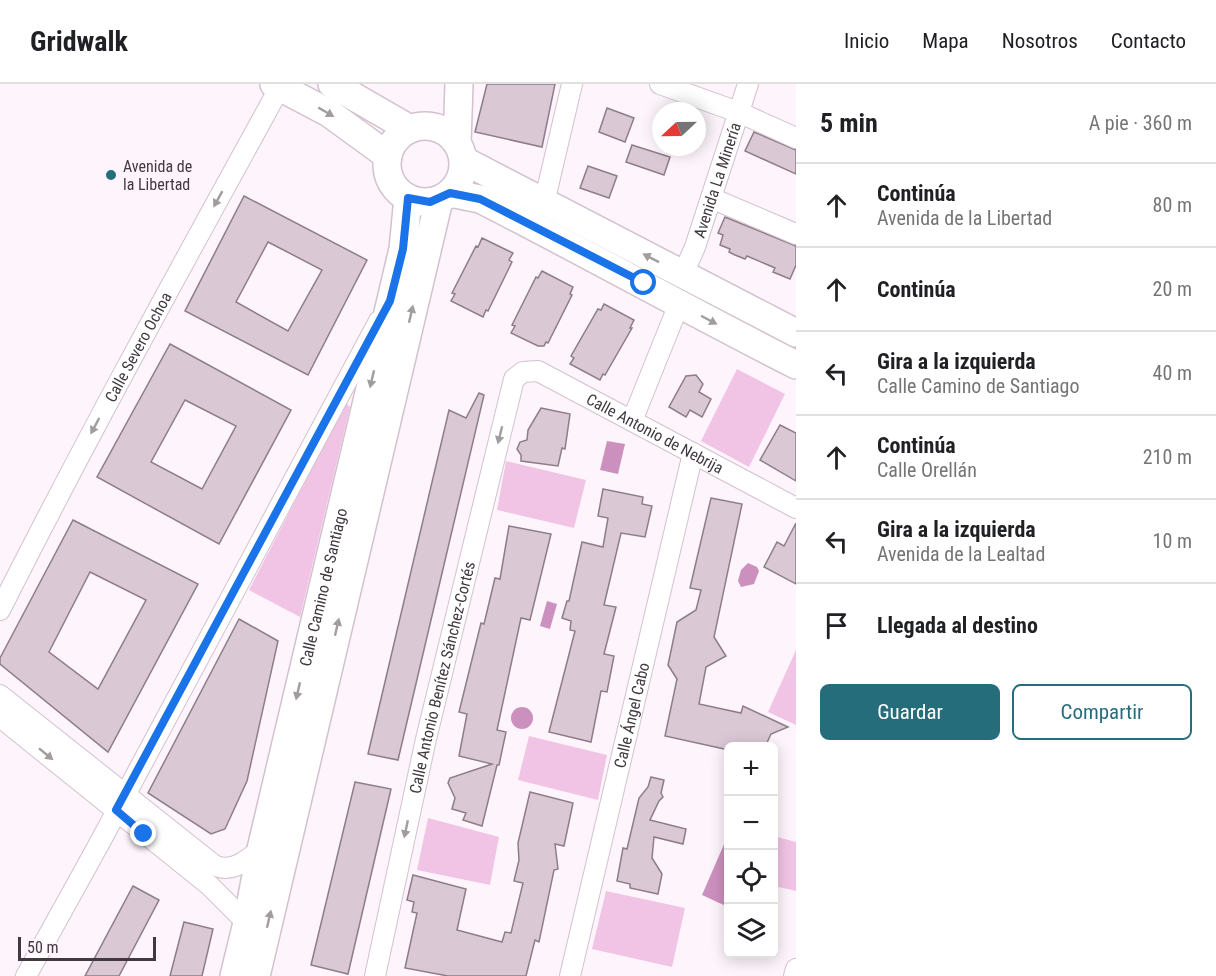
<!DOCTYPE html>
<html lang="es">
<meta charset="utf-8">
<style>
:root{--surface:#fff;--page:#f2f2f2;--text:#202124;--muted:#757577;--line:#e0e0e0;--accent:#266d7b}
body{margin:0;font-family:"Roboto Condensed",sans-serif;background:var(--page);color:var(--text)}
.controls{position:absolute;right:18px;bottom:18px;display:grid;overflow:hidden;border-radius:9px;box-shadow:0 3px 15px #0003}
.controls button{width:54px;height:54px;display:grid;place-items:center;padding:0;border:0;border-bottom:2px solid var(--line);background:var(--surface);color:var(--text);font:30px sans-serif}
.compass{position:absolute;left:652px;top:18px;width:54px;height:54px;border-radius:50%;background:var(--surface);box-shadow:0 3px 15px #0003;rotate:248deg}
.scale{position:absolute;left:18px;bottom:15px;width:138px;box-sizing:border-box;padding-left:6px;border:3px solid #41393f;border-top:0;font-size:16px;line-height:21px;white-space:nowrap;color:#41393f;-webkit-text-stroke:4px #fdf5fb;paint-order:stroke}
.stop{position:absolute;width:18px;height:18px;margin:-14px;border:4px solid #1a73e8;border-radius:50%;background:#fff}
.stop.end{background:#1a73e8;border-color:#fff;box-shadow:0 2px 6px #0008}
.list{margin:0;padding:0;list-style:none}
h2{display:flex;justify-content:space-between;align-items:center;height:78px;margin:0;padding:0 24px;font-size:26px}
h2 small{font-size:20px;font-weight:400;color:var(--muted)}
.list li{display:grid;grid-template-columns:39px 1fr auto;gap:18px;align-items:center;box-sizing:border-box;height:84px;padding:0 24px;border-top:2px solid var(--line)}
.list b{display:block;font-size:22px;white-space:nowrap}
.list p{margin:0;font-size:20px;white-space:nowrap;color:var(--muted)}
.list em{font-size:20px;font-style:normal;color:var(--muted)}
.actions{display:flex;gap:12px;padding:18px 24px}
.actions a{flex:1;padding:14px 0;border:2px solid var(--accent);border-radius:9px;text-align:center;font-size:21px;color:var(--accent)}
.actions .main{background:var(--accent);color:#fff}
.icon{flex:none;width:33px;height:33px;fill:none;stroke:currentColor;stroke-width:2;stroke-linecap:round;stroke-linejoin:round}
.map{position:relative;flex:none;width:796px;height:892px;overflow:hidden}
header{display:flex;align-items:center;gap:36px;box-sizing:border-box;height:84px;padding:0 30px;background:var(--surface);border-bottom:2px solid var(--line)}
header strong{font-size:28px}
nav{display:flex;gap:33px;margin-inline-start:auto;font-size:21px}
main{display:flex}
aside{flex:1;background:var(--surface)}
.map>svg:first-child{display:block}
.green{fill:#f1c4e5}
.water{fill:#cc90be}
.building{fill:#dac8d5;stroke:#8e7d89;stroke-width:1.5;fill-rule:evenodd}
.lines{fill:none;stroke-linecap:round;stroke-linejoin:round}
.street-casing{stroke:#d3c1ce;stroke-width:22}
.secondary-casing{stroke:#d3c1ce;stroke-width:30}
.street{stroke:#fff;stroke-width:20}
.secondary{stroke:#fff;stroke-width:27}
.oneway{fill:#a09c9f}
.route{stroke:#1a73e8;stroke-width:8}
.poi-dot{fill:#266d7b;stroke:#fdf5fb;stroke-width:2}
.labels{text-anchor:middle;stroke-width:6;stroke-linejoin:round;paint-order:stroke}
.poi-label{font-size:16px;fill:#41393f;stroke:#fdf5fb;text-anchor:start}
.street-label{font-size:16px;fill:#41393f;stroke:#fdf5fb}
</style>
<header>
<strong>Gridwalk</strong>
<nav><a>Inicio</a><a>Mapa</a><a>Nosotros</a><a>Contacto</a></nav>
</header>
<main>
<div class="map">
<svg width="796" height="892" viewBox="0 0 796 892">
<rect width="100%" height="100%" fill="#fdf5fb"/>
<g class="green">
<polygon points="737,285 785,310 749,383 701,357"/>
<polygon points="346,319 350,323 300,533 249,506"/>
<polygon points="506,377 586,396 574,444 497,426"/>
<polygon points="796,566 796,641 768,628"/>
<polygon points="529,652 607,671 598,716 518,696"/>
<polygon points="428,734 499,753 490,801 417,786"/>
<polygon points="774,752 796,758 796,807 774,802"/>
<polygon points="606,807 685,824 672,883 592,865"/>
</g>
<g class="water">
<polygon points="607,357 625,360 618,390 600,386"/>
<polygon points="748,479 757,483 759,487 754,500 741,503 738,497 741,486"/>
<polygon points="547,517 557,520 550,545 540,542"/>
<circle cx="522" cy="634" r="11"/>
<polygon points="728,751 728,823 702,811"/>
</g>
<g class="building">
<polygon points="487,0 555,0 542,63 475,48"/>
<polygon points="607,24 634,34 625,58 599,48"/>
<polygon points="754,48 796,66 796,90 745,67"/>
<polygon points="632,61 670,73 664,91 626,78"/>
<polygon points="588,82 617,92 609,114 580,104"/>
<path d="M244,112L367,176L308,291L185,227ZM268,158L322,186L288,247L236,218Z"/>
<polygon points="725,133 796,162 796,181 790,195 773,188 775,184 747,172 745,175 735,171 729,168 730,165 720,161 723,151 718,149"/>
<polygon points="482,154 513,169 509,176 512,178 488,227 486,226 483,233 451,217 455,210 452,209 476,162 478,163"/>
<polygon points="542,187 573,203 570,210 572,211 548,259 546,258 544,262 538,262 511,249 515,242 512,241 536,193 538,194"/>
<polygon points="604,220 634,236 630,244 632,244 605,291 603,290 600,296 570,280 574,274 571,272 598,225 601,226"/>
<path d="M170,260L291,326L219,460L97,393ZM185,316L236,342L202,405L151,378Z"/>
<polygon points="696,291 703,300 699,308 711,315 702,333 690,326 686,333 669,323 686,292"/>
<polygon points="479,309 484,311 398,676 368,670 449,326 466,334"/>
<polygon points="541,324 570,330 565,365 562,364 558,382 521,377 521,371 517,365 520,358 527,356 528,346"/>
<polygon points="780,341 796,349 796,397 760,376"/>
<polygon points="603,405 643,413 642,420 652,422 645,453 621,449 604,521 616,523 604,570 614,572 607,608 601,607 591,658 549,648 575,547 570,546 571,537 562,534 567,517 569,517 582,458 603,463 608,434 598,432"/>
<polygon points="711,414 742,420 714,553 726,572 706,583 699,620 741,629 743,622 788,643 771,650 765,663 729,663 729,666 665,652 677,595 668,581 677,538 696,526 701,506 690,504"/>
<path d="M73,436L198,500L108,668L0,580V574ZM90,488L146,516L98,605L49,568Z"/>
<polygon points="796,439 796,500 764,483 777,458 784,462"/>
<polygon points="509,442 551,450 530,536 521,534 497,646 506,648 499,681 497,681 482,742 463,736 466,729 452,725 455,714 448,699 450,694 492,680 459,672 467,630 459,628 481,539 484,540 495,494 500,495"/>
<polygon points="239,535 278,557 247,697 225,745 211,750 148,709"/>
<polygon points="651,693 664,696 661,709 663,713 659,717 650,736 686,745 683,760 654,753 652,774 662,790 658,810 630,804 630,800 617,797 623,764 627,765 639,714 648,703"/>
<polygon points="355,698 391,705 348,890 311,881"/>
<polygon points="530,708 573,719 564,762 555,760 558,785 554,786 539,858 535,856 526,892 448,892 405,884 417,829 412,828 414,818 407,816 413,791 466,805 457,846 502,858 505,848 511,849 523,799 514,797 519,776 518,759"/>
<polygon points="133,802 159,816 119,892 85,892"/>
<polygon points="184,838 213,845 202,892 170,892"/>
</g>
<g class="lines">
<defs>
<g id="street">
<polyline points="660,0 738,28 796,54"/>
<polyline points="711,114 796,150"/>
<polyline points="544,119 572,0"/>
<path id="s1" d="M683,190L695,163L748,0"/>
<polyline points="632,337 679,220"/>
<path id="s2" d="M0,526C89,349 185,176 280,3"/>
<path d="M0,611L214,781C231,790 248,776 261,765"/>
<polyline points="0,633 209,801 247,839"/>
<polyline points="26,892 99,760 379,237"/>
<path id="s3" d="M375,892L426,655L514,295L523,288L538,287L796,424"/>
<path id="s4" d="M570,892L693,369"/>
<polyline points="794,892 796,885"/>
</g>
<g id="secondary">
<polyline points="274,0 329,29 388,72"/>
<polyline points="332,0 410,45"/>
<circle cx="425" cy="80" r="38"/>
<polyline points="457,59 459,0"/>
<polyline points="463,76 796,249"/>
<path d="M450,109L480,115C586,169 690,227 796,281"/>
<path id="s5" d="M234,892L247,839L261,765L403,165L408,114"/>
<polyline points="256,892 439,116"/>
</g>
</defs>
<use href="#street" class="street-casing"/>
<use href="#secondary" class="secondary-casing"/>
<use href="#street" class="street"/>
<use href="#secondary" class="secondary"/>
</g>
<defs><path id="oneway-solid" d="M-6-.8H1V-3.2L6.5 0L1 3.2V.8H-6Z" transform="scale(1.5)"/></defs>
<g class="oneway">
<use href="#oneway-solid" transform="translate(326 28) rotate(30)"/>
<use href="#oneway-solid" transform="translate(218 115) rotate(119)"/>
<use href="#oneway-solid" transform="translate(651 174) rotate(-153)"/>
<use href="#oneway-solid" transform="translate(411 230) rotate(-77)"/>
<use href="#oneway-solid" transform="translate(709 236) rotate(28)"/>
<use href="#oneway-solid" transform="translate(372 295) rotate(103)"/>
<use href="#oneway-solid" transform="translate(95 342) rotate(118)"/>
<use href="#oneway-solid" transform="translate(500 351) rotate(104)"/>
<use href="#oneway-solid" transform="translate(337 543) rotate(-77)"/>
<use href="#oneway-solid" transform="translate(298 607) rotate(103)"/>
<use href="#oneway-solid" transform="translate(46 670) rotate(39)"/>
<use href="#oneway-solid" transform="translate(406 745) rotate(102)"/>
<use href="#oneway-solid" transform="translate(269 835) rotate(-77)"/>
</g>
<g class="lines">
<polyline class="route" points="144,750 116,726 390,217 403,165 408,114 430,118 450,109 480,115 644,199"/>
</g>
<circle class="poi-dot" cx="111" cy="91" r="6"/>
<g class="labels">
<g class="poi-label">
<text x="123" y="88">Avenida de<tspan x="123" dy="18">la Libertad</tspan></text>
</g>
<g class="street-label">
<text dy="6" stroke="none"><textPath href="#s1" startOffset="100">Avenida La Minería</textPath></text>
<text dy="6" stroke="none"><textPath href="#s2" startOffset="297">Calle Severo Ochoa</textPath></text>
<text dy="6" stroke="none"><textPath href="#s3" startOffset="772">Calle Antonio de Nebrija</textPath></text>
<text dy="6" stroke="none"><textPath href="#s5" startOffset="399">Calle Camino de Santiago</textPath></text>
<text dy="6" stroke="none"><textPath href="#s3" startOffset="306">Calle Antonio Benítez Sánchez-Cortés</textPath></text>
<text dy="6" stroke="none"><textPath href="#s4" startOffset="268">Calle Ángel Cabo</textPath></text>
</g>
</g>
</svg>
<div class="controls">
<button>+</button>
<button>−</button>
<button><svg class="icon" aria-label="locate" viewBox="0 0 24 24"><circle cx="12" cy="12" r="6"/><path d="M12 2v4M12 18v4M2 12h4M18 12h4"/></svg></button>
<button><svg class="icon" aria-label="layers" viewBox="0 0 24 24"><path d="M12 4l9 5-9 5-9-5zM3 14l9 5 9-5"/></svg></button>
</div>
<svg class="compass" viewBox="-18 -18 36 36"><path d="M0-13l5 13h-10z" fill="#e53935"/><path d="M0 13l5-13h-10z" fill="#757577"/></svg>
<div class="scale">50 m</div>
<div class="stop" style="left:644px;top:199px"></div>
<div class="stop end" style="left:144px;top:750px"></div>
</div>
<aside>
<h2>5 min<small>A pie · 360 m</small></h2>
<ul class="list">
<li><svg class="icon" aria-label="ahead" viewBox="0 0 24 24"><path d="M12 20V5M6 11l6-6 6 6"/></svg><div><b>Continúa</b><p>Avenida de la Libertad</p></div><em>80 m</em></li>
<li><svg class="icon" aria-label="ahead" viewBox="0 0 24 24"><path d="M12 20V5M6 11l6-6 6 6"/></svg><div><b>Continúa</b></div><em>20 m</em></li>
<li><svg class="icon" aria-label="left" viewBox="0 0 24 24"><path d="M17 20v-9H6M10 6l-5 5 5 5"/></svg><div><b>Gira a la izquierda</b><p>Calle Camino de Santiago</p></div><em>40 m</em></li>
<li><svg class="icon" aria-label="ahead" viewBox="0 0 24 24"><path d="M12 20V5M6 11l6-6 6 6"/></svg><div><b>Continúa</b><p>Calle Orellán</p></div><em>210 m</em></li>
<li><svg class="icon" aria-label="left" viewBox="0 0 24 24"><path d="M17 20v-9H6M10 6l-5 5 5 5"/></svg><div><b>Gira a la izquierda</b><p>Avenida de la Lealtad</p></div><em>10 m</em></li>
<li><svg class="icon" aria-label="arrive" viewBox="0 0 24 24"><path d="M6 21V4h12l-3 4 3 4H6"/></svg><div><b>Llegada al destino</b></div></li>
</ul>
<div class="actions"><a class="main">Guardar</a><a>Compartir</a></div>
</aside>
</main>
